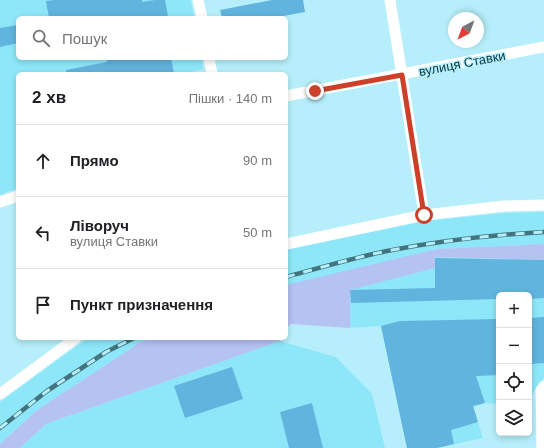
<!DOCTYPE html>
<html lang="uk">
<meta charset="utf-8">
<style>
:root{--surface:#fff;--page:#f6f6f6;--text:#202124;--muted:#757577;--line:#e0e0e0}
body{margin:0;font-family:Helvetica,sans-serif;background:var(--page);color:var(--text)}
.controls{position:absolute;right:12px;bottom:12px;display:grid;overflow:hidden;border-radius:6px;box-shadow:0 2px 6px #0003}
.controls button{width:36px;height:36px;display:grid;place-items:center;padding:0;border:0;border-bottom:1px solid var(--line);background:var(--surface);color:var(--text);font:20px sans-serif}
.compass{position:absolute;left:448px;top:12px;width:36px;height:36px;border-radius:50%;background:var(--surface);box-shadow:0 2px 6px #0003;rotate:221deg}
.stop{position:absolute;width:12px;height:12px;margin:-9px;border:3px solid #cc402a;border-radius:50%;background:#fff}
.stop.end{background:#cc402a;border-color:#fff;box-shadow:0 1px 4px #0008}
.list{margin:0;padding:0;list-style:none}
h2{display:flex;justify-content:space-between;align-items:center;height:52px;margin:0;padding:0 16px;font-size:17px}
h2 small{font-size:13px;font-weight:400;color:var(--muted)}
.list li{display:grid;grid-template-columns:26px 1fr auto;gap:12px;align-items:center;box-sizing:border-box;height:72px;padding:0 16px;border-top:1px solid var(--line)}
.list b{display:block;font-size:15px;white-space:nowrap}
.list p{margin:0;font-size:13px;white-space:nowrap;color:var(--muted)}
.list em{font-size:13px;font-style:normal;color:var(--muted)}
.icon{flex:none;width:22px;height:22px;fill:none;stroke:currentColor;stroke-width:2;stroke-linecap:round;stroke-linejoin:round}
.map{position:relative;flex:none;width:544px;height:448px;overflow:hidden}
.search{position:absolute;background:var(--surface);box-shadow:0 2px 6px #0003;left:16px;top:16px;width:272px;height:44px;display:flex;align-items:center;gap:10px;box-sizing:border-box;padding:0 14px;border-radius:6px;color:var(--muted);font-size:15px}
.panel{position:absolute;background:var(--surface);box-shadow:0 2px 6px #0003;left:16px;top:72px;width:272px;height:268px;border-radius:6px}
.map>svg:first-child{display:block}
.built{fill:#8ee7f8}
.green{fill:#b5c3f2}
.building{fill:#61b4dd}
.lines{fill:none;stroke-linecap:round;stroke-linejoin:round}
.minor{stroke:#fff;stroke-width:11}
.rail-casing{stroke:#41747d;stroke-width:4.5}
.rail{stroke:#b6effb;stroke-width:3;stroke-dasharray:9;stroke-linecap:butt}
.route{stroke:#cc402a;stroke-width:5}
.labels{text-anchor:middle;stroke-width:3;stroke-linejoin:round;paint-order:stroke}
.street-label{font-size:13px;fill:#07373f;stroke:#b6effb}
</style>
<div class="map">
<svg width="544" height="448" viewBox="0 0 544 448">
<rect width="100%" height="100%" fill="#b6effb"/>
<g class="built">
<polygon points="0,0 191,0 194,18 18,18 18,58 201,58 203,69 181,74 18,74 18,188 0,195"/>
<polygon points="544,212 544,244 437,249 286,286 286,250 424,221 505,213"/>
<polygon points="435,257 544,260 544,378 529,399 529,295 499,295 499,404 485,403 473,407 483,438 437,448 407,448 381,326 350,328 350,289 434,268"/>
<polygon points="88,338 151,338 139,343 37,410 0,444 0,402"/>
<polygon points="280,341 336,357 372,394 385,448 20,448 46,424"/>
</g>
<g class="green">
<polygon points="544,244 544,260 435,257 435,268 350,290 350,328 290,324 286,330 286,286 290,284 437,249"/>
<polygon points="151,338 282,338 280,341 46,424 20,448 0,448 0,444 37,410 139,343"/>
</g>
<g class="building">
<polygon points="54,0 142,0 142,2 155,0 165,0 168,16 158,18 49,18 46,1"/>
<polygon points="272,0 303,0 305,12 273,18 222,18 220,10"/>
<polygon points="18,25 18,43 0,47 0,28"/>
<polygon points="106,58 171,58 174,74 67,74 66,70 107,62"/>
<polygon points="435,258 544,260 544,298 529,299 529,295 499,295 499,299 351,303 350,290 435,288"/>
<polygon points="544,317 544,363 529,364 529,318"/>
<polygon points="499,319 499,375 476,376 485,403 473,406 478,422 451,430 454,444 437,448 407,448 381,326 400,321"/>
<polygon points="232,367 243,399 185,418 174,386"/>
<polygon points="312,403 323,448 289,448 280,412"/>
</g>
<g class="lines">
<g class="minor">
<polyline points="198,0 202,18"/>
<polyline points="390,0 424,215"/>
<polyline points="209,58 212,74"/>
<polyline points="286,96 544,47"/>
<polyline points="0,202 18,196"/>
<polyline points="286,244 424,215 504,206 544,205"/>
<polyline points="0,394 76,338"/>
<polyline points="542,448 541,390 544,386"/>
</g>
<defs>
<g id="rail">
<path d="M286,277C319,268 353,258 387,251C439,241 491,235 544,232"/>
<polyline points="0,428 47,391 106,352 134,338"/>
</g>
</defs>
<use href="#rail" class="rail-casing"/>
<use href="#rail" class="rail"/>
</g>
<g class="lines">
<polyline class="route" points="315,91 402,75 424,215"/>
</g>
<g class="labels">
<g class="street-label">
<text transform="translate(462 63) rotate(-11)" y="5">вулиця Ставки</text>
</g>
</g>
</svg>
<div class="controls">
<button>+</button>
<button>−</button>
<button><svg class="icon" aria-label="locate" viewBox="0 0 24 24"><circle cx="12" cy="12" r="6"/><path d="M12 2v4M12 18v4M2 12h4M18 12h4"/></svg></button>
<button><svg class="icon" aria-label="layers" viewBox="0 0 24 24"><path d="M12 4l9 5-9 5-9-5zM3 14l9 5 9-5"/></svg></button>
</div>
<svg class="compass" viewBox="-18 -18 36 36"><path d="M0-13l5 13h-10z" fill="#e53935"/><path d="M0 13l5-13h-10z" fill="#757577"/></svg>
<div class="stop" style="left:424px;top:215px"></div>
<div class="stop end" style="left:315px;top:91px"></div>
<div class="search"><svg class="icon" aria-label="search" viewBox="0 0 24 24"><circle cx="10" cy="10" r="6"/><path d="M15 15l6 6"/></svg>Пошук</div>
<section class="panel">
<h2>2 хв<small>Пішки · 140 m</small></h2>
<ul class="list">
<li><svg class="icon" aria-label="ahead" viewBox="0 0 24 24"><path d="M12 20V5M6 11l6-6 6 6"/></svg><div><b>Прямо</b></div><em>90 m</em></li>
<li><svg class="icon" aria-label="left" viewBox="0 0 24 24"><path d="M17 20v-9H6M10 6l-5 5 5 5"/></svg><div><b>Ліворуч</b><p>вулиця Ставки</p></div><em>50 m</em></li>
<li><svg class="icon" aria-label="arrive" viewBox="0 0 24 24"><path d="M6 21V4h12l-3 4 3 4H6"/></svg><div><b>Пункт призначення</b></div></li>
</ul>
</section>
</div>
